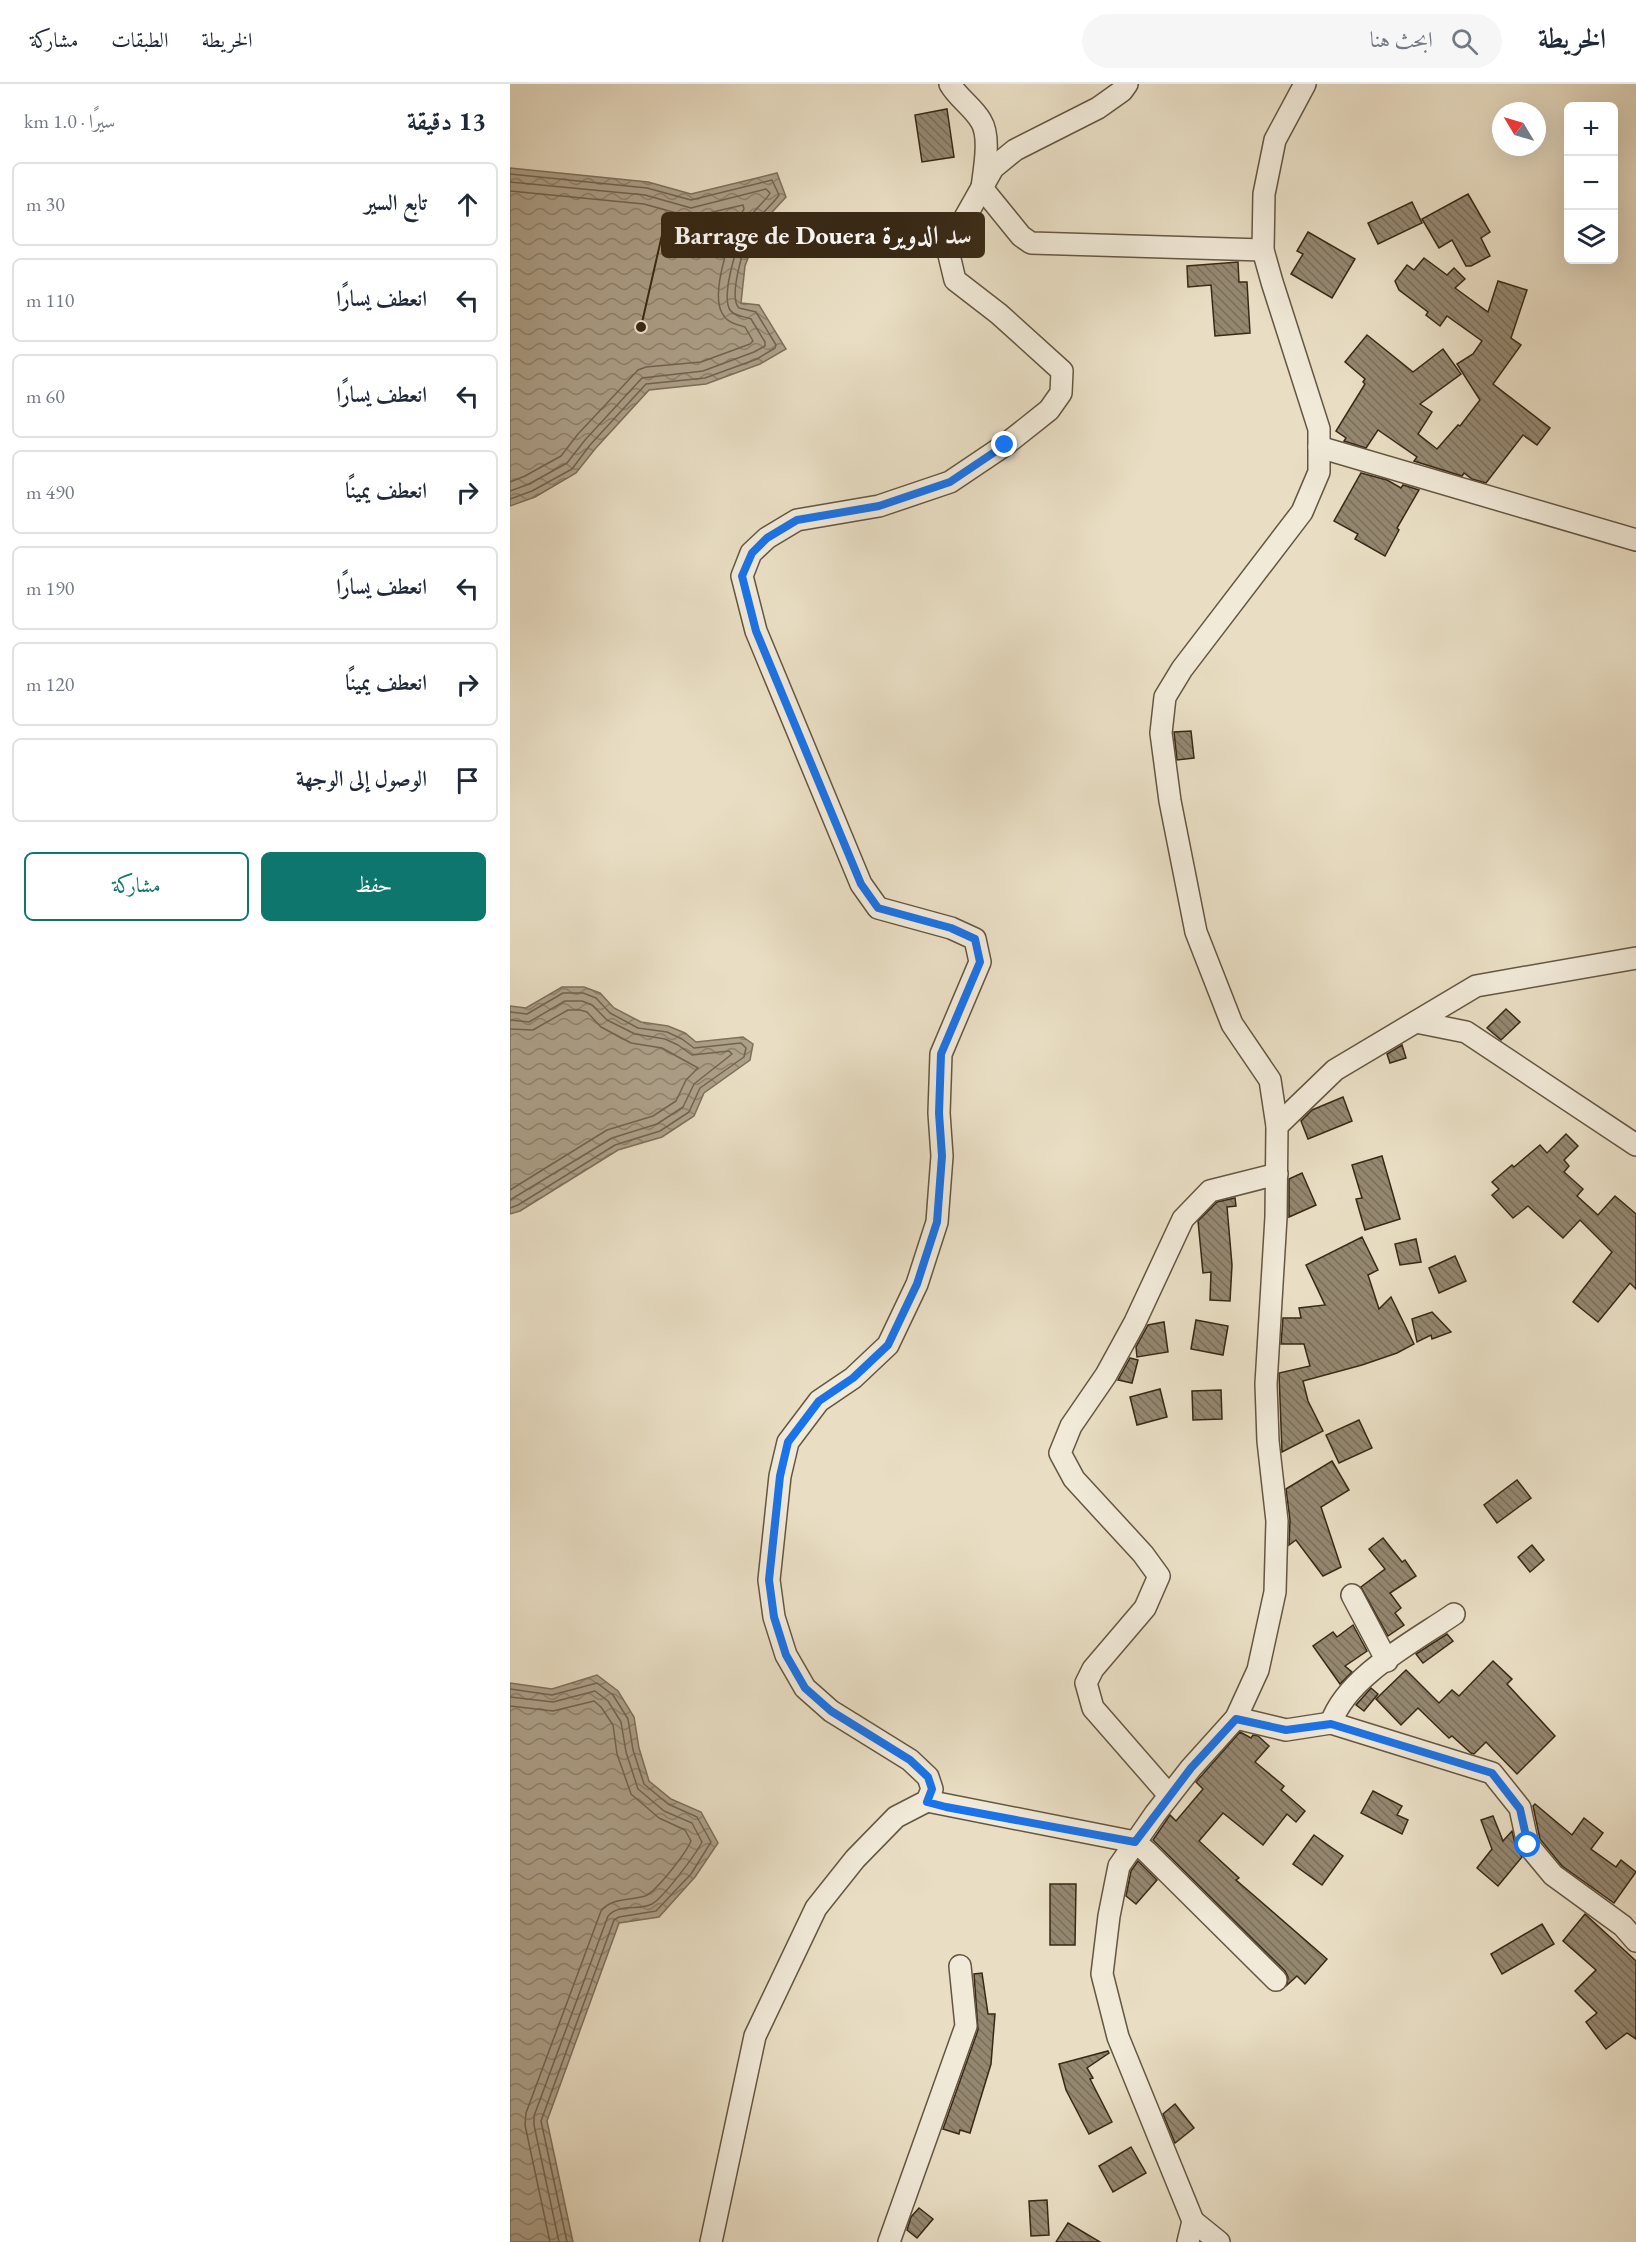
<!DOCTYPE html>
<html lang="ar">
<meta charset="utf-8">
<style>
:root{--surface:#fff;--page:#f6f6f7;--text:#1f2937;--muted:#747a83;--line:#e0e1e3;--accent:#0f766e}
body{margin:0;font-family:"EB Garamond",Amiri,serif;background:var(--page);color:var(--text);direction:rtl}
.controls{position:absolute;right:18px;top:18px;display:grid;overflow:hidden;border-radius:9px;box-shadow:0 6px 24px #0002}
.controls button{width:54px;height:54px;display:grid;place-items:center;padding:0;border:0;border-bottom:2px solid var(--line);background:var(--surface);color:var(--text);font:30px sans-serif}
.compass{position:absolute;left:982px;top:18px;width:54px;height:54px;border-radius:50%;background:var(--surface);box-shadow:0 6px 24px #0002;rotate:308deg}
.stop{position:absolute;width:18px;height:18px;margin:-14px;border:4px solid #1a73e8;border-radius:50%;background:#fff}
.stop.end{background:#1a73e8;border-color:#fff;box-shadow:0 2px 6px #0008}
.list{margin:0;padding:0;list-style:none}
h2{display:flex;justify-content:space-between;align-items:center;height:78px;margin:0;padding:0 24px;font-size:26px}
h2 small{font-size:20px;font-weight:400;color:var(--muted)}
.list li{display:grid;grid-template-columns:39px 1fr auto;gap:18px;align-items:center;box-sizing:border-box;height:84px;margin:0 12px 12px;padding:0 12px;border:2px solid var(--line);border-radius:9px}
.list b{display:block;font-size:22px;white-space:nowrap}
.list em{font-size:20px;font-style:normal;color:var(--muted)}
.actions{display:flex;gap:12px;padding:18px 24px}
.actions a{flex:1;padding:14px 0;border:2px solid var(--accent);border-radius:9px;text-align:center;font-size:21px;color:var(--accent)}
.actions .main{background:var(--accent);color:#fff}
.icon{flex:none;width:33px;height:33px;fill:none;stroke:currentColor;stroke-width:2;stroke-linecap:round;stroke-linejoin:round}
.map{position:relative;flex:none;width:1126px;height:2158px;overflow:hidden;direction:ltr}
header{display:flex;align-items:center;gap:36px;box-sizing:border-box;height:84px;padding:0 30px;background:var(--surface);border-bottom:2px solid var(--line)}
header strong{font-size:28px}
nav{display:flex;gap:33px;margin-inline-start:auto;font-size:21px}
.search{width:420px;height:54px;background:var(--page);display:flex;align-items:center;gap:15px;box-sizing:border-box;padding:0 21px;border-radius:33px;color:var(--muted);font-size:22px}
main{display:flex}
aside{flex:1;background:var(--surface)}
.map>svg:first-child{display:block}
.water{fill:url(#water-waves);stroke:#7e705b;stroke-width:1.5}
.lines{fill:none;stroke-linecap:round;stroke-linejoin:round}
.shore{stroke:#726450;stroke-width:1.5}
.building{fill:url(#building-back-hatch);stroke:#382916;stroke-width:1.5}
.minor-casing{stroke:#645642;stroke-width:24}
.minor{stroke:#f1ead9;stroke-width:21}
.route{stroke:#1a73e8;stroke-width:8}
.leader{fill:none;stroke:#382916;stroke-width:2}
.callout-dot{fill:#382916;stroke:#f1ead9;stroke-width:2}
.callout{fill:#382916;stroke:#382916;stroke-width:2}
.callout-label{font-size:26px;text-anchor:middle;font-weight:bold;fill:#fff}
</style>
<header>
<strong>الخريطة</strong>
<div class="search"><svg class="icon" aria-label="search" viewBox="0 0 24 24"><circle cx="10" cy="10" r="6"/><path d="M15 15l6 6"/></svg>ابحث هنا</div>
<nav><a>الخريطة</a><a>الطبقات</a><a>مشاركة</a></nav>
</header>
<main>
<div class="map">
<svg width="1126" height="2158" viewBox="0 0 1126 2158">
<defs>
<pattern id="water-waves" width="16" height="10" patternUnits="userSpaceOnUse" patternTransform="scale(1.5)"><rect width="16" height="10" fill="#ada089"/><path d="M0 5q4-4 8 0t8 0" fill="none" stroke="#8e826f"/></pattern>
<pattern id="building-back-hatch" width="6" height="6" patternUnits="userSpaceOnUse" patternTransform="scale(1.5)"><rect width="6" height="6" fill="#948770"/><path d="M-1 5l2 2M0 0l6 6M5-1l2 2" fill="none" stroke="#7a6e5b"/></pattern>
</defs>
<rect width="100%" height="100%" fill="#e9dec4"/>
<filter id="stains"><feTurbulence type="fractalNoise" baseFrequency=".00333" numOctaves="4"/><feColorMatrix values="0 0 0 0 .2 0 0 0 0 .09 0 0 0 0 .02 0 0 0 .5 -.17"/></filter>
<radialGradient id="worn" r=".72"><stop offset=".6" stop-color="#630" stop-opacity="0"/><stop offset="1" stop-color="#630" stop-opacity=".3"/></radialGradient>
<g class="water">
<polygon points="0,84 138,98 181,110 267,89 276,113 251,140 235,182 231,219 249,221 276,265 250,280 196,300 139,306 85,365 66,389 25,413 0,422"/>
<polygon points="52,903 74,903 90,909 104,924 131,938 158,942 175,949 186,958 233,953 243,960 240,976 194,1009 184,1032 152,1053 108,1066 10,1127 0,1130 0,922 16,924"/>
<polygon points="87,1591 108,1607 124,1633 129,1664 139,1697 161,1715 191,1728 208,1759 185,1793 149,1833 109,1839 37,2037 63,2158 0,2158 0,1599 42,1605"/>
</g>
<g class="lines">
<g class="shore">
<path d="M0,90L137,104L181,116L262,96L269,111C263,120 254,127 247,136C237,149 217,212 229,224L246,228L266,261L265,264L247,275L195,294L136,300L80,361L62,385L22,407L0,415"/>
<path d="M0,98L135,111L181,124L256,105L260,109C255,118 244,125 239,135C230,151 210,210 220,226C225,233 234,232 241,235L255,258V262L244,268L193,287L132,294L75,356L57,379L19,400L0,407"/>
<path d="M0,107L134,120L181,133L233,121L234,125C222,144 200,208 212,229C217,239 226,240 235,243L243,257L240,260L191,278L136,283L128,286L68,350L51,372L15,392L0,398"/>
<polyline points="0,928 17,930 53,909 73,909 86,914 100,929 128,944 157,948 172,955 184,964 231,959 236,964 234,973 190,1004 179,1028 150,1047 105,1061 8,1121 0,1124"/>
<polyline points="0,936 19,938 55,917 72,917 82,921 97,936 125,950 155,955 168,961 182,971 219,967 222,970 184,1000 173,1023 147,1040 102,1054 0,1116"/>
<polyline points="0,945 23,946 58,926 70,926 77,928 91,943 121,959 152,964 188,984 176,996 166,1017 143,1032 97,1046 0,1106"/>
<polyline points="0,1605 42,1611 87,1599 103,1611 118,1635 123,1666 134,1700 158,1720 187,1733 201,1758 181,1790 146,1827 109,1833 104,1836 31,2037 57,2158"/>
<path d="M0,1613L43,1618L85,1607L98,1617L111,1638L116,1668L128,1705L154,1727L182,1739L192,1758C186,1770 154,1813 142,1820C129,1827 110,1819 98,1832L24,2032V2041L49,2158"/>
<path d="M0,1622L43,1627L84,1617L91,1623L103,1641L107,1670L121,1710L149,1734L175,1746L181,1757C176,1769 146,1808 135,1812C119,1817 102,1813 91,1827L16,2029L15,2041L40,2158"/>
</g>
</g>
<g class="building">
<polygon points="437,25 444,73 412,78 405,31"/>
<polygon points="958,110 980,148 971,154 980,172 961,182 956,182 942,156 929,164 912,135"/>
<polygon points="902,118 912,139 868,160 858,139"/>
<polygon points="798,148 845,175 822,214 781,190 793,170 787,167"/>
<polygon points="914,174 937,191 944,184 955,195 945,204 978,228 988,197 1017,206 1001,254 1011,261 983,300 1040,344 1027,361 1013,351 976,399 962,395 954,389 952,392 904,377 907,373 868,346 856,364 834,357 836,354 826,347 855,300 853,298 855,295 835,278 857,251 903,288 933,265 951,290 910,320 922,328 908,350 927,365 948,341 950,342 970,316 947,280 963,270 972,257 937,232 930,242 916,231 918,228 889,206 885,197 897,181 904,186"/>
<polygon points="728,178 729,198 737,198 740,249 705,252 701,201 678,203 677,182"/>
<polygon points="851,389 877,396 891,404 893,401 909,406 887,444 889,446 875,472 845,455 848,450 824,437"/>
<polygon points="681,647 684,674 667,676 664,648"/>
<polygon points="996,925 1010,938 991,956 977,944"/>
<polygon points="892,961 896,974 880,979 877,970"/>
<polygon points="833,1013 842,1037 798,1055 791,1037 802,1026"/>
<polygon points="1056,1050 1068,1062 1054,1076 1059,1082 1054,1088 1073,1105 1067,1112 1088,1131 1105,1112 1126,1130 1126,1205 1120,1199 1088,1238 1063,1218 1102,1168 1070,1136 1053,1154 1018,1122 1003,1134 982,1111 989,1105 982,1098 1002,1081 1004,1083 1030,1061 1037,1069"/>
<polygon points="872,1072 890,1135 855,1146 846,1115 852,1114 842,1081"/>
<polygon points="792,1089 806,1121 779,1133 779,1095"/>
<polygon points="725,1114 726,1122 717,1123 722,1181 720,1217 700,1216 701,1188 693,1189 688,1137 707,1118"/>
<polygon points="852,1153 868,1186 858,1191 869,1225 881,1213 904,1260 887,1269 852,1281 793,1297 798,1317 813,1347 772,1368 769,1289 800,1282 794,1260 771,1260 773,1234 791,1234 789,1224 815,1221 796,1181"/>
<polygon points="906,1155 911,1178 890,1181 885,1160"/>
<polygon points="945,1172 956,1197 929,1209 919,1184"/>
<polygon points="922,1228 941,1248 922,1255 921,1251 907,1258 902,1235"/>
<polygon points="686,1236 718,1242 713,1271 681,1265"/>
<polygon points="654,1238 658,1268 627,1273 626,1263 638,1241"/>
<polygon points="620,1274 628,1276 622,1299 608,1296"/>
<polygon points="650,1305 657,1333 627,1341 620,1313"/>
<polygon points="711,1306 712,1335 683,1336 682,1307"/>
<polygon points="849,1336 862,1364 829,1379 816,1351"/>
<polygon points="822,1377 839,1406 811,1423 831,1483 813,1492 786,1456 779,1461 780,1436 776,1405"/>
<polygon points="1007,1396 1021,1414 987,1439 974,1421"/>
<polygon points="873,1454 892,1478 895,1476 906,1492 880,1509 891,1524 885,1529 894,1541 878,1552 851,1503 875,1485 859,1465"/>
<polygon points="1022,1461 1034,1476 1020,1488 1008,1473"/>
<polygon points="843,1541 857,1567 835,1582 842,1588 830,1600 803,1562 823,1548 827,1553"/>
<polygon points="937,1550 943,1557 913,1579 906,1570"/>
<polygon points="983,1577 1002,1595 997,1600 1045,1652 1007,1690 976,1658 964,1670 961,1669 942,1652 939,1654 908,1624 891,1641 866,1615 896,1586 929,1619 942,1606 949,1612"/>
<polygon points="861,1604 868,1610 854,1627 846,1621"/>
<polygon points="730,1648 741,1654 743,1651 748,1652 759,1662 745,1678 774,1702 771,1706 795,1727 786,1738 777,1730 753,1761 713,1729 689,1757 729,1794 726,1796 817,1875 795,1900 787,1892 777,1901 778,1893 775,1887 643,1756 660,1731 666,1737 693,1705 686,1698"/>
<polygon points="863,1707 892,1722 887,1731 898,1736 892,1750 851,1729"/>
<polygon points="1025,1720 1062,1751 1074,1734 1093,1749 1081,1765 1106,1783 1111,1776 1126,1788 1104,1819 1052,1782 1030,1755 1023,1722"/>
<polygon points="983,1732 993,1757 1002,1747 1006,1764 1012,1773 988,1802 967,1784 982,1765 971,1736"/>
<polygon points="804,1751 833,1772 812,1801 783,1780"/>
<polygon points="628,1777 647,1796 626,1820 616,1812 621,1787"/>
<polygon points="540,1800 566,1800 565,1861 540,1861"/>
<polygon points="1075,1830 1126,1877 1126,1955 1117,1949 1096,1965 1076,1938 1087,1929 1065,1907 1086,1886 1053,1857"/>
<polygon points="1032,1840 1044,1860 992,1890 981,1870"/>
<polygon points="472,1889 478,1930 485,1930 481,1980 460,2049 450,2046 449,2050 433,2045 468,1946 464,1890"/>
<polygon points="598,1967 599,1969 577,1984 583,1994 580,1995 602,2038 579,2050 556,2006 549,1980"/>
<polygon points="665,2020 684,2044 665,2059 653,2030"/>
<polygon points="621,2063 636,2089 603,2108 589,2082"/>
<polygon points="537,2116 539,2151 521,2152 519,2117"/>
<polygon points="409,2124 423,2135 407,2154 397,2146 401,2133"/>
<polygon points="558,2139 590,2158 546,2158"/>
</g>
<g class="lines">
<defs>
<g id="minor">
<path d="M440,0C448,14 463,23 471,37C481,53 474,86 472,104L511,152L521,159L753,166"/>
<polyline points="809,363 1126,456"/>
<polyline points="906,938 956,948 1126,1061"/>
<polyline points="767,1042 825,986 966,902 1126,874"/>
<polyline points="842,1511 877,1577"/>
<polyline points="726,1634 776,1646 821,1639 982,1689 1010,1724 1018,1761 1043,1791 1113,1842 1126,1857"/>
<path d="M821,1639C837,1592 905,1557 944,1530"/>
<polyline points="659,1711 583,1624 576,1599 583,1585 635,1524 649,1492 633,1470 564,1395 550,1369 561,1342 596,1291 625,1238 673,1135 700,1107 767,1090"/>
<polyline points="417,1717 625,1758 637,1768 766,1896"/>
<polyline points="683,2137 709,2158"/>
<polyline points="201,2158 245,1952 306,1824 345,1775 386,1733 417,1717 422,1705 418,1693 400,1676 321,1627 295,1604 276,1571 264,1533 259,1496 270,1392 278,1358 309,1317 343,1294 378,1261 407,1200 427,1138 432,1072 429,1029 431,970 470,878 465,855 441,844 368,824 351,800 246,547 232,492 241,469 257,454 287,436 369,422 440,398 495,361 539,326 551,309 552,287 489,230 445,196 439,171 448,146 483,84 505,66 588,24 612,7 617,0"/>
<polyline points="379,2158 456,1942 450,1882"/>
<polyline points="678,2158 683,2137 608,1953 592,1890 599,1832 609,1782 645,1730 681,1684 726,1634 748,1586 765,1508 767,1437 758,1357 756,1300 766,1133 767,1042 760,996 722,940 686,848 660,717 651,649 655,613 672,585 792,428 809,388 809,345 762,198 753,166 754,110 765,56 795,0"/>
</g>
</defs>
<use href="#minor" class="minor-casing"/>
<use href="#minor" class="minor"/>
</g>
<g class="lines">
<polyline class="route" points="495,361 440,398 369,422 287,436 257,454 242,469 232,492 246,547 351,800 368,824 441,844 465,855 470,878 431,970 429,1029 432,1072 427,1138 407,1200 378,1261 343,1294 309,1317 278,1358 270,1392 259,1496 264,1533 276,1571 295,1604 321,1627 400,1676 418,1693 422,1705 417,1718 436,1723 625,1758 681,1684 726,1635 776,1646 821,1640 982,1689 1010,1725 1018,1761"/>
</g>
<path class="leader" d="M131 243L152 151"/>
<circle class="callout-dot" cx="131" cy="243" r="6"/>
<rect class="callout" x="152" y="129" width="322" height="44" rx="6"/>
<g class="callout-label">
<text x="313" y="160">Barrage de Douera سد الدويرة</text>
</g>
<rect width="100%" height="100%" filter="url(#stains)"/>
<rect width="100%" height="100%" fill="url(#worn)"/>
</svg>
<div class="controls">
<button>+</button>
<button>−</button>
<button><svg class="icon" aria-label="layers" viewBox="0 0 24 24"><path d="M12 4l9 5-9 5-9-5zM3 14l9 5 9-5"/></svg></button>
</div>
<svg class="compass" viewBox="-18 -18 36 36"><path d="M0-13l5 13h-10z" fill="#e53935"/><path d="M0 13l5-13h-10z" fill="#747a83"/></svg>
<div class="stop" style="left:1018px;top:1761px"></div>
<div class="stop end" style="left:495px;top:361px"></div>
</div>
<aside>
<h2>13 دقيقة<small>سيرًا · 1.0 km</small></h2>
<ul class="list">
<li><svg class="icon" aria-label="ahead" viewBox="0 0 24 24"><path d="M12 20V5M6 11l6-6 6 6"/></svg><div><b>تابع السير</b></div><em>30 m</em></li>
<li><svg class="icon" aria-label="left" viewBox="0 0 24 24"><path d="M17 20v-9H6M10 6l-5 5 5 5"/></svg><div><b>انعطف يسارًا</b></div><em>110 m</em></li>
<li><svg class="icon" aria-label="left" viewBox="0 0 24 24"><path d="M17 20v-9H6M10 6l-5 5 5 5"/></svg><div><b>انعطف يسارًا</b></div><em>60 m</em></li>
<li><svg class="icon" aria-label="right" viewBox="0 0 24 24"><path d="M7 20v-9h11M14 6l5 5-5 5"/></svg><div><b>انعطف يمينًا</b></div><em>490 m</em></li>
<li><svg class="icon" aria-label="left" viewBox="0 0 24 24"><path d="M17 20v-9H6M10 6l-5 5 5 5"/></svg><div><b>انعطف يسارًا</b></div><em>190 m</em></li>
<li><svg class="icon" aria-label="right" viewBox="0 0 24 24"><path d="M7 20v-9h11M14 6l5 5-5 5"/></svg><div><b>انعطف يمينًا</b></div><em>120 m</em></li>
<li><svg class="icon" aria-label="arrive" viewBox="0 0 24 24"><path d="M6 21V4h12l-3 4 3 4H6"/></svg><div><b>الوصول إلى الوجهة</b></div></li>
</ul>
<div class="actions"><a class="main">حفظ</a><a>مشاركة</a></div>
</aside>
</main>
